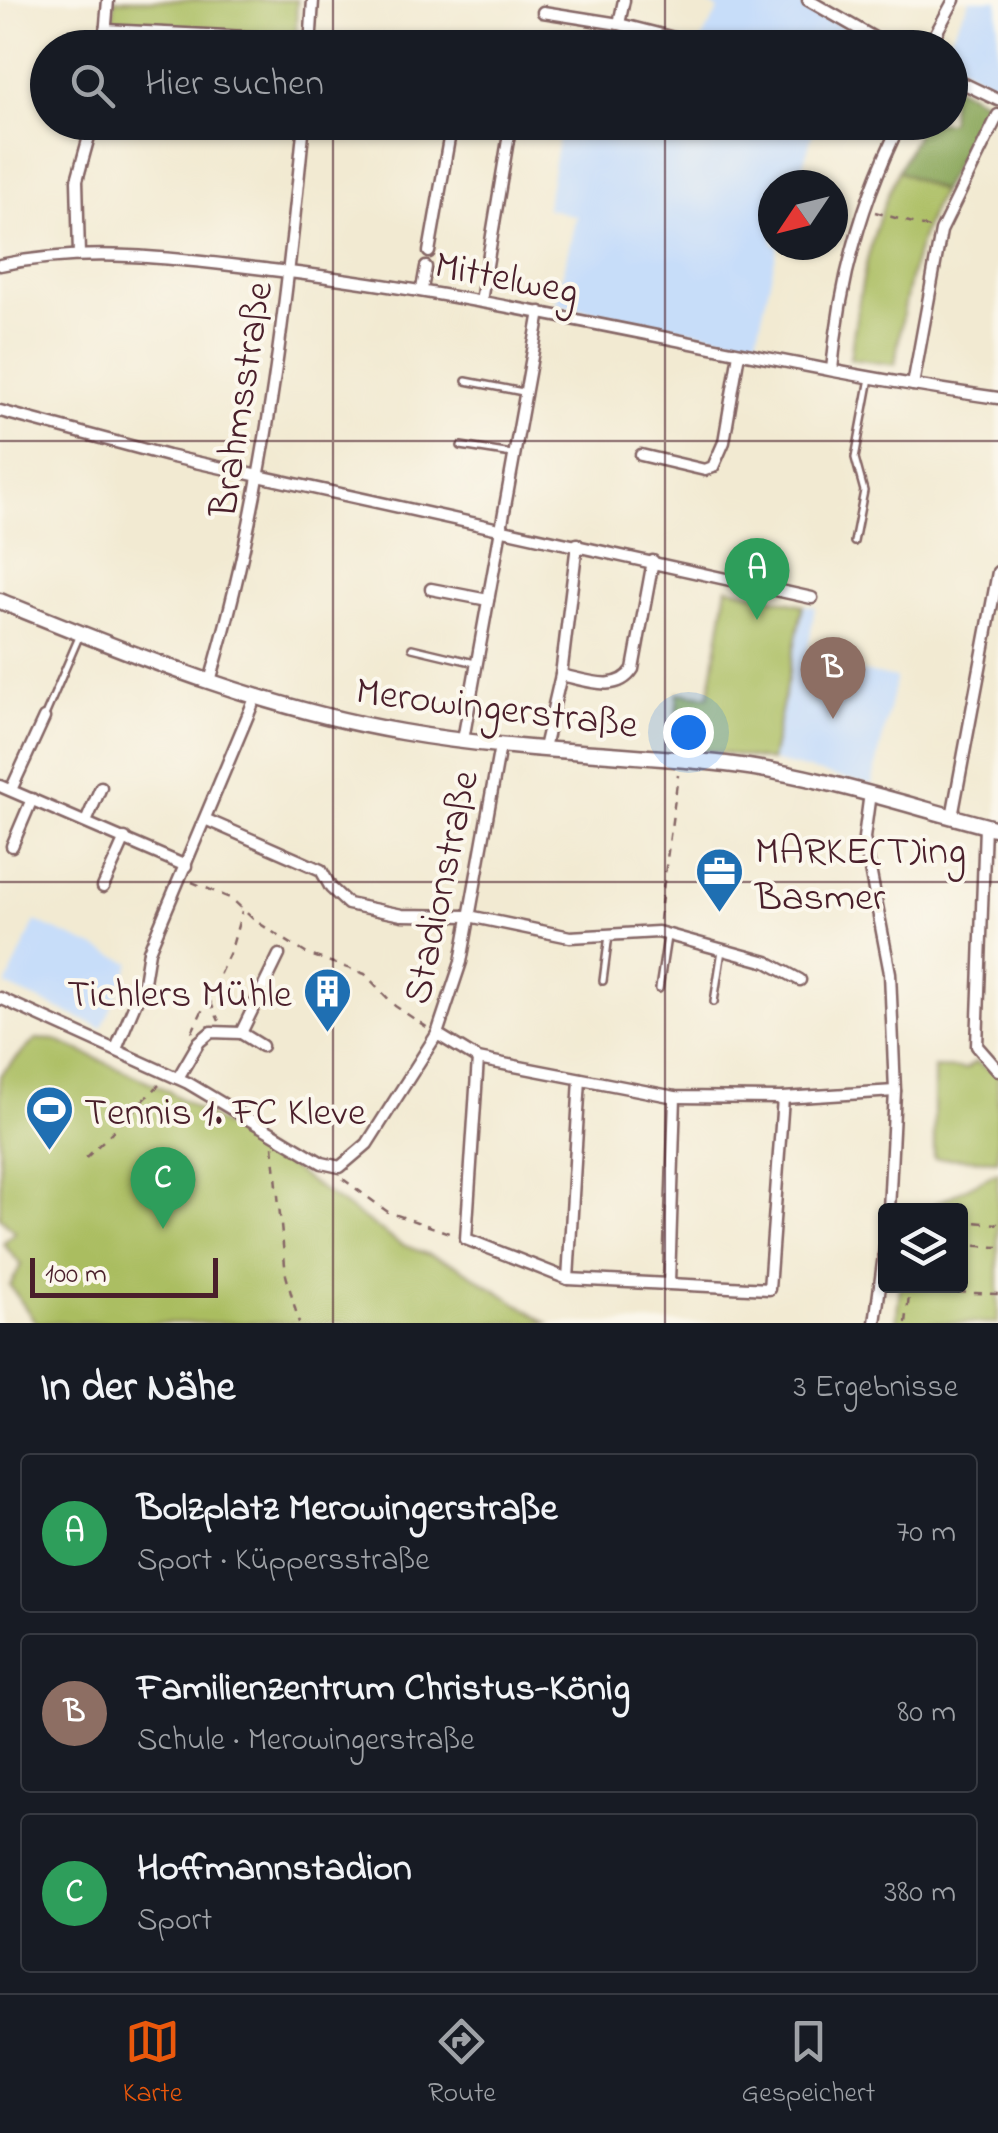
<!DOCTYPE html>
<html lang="de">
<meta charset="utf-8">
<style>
:root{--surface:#171b24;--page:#20242c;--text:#f1f3f6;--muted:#9ea1a6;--line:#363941;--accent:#ea580c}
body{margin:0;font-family:"Indie Flower",sans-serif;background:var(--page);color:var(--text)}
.controls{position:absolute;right:30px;bottom:30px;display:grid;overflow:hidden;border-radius:10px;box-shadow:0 2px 8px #0004}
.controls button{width:90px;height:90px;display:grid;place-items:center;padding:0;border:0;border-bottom:2px solid var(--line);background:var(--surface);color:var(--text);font:50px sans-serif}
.compass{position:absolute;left:758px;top:170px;width:90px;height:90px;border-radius:50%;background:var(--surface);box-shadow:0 2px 8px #0004;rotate:235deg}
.scale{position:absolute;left:30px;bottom:25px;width:188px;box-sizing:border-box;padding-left:10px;border:5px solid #4a1f2b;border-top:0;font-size:28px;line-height:35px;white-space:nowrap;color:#4a1f2b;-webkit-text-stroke:8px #fbf7ec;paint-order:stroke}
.you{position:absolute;left:688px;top:732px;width:35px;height:35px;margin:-25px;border:8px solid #fff;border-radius:50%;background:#1a73e8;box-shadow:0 0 0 15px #1a73e833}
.badge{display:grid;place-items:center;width:65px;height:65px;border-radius:50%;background:var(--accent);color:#fff;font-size:32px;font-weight:700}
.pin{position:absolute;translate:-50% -82px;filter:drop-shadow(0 2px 5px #0008)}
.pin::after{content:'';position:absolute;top:52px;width:35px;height:30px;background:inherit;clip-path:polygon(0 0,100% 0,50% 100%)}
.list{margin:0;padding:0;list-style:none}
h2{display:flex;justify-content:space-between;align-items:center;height:130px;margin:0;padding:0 40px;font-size:42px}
h2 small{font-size:32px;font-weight:400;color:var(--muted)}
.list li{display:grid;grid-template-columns:65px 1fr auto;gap:30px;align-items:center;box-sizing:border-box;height:160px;margin:0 20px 20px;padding:0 20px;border:2px solid var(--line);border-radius:10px}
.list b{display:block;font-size:38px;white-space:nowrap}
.list p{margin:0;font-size:32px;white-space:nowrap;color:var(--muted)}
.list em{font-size:32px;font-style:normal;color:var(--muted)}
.icon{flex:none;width:55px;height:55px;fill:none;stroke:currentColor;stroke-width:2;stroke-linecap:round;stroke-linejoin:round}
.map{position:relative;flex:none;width:998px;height:1323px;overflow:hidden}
.search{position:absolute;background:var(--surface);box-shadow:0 2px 8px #0004;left:30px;right:30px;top:30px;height:110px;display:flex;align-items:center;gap:25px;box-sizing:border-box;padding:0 35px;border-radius:55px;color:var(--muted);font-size:38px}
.sheet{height:670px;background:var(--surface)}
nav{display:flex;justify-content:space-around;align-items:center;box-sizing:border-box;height:140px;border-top:2px solid var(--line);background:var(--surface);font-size:28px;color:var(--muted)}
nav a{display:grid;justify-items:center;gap:5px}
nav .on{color:var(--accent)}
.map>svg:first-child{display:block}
.built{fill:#c7ddf9}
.green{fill:#aabd61;stroke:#7a6e46;stroke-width:2.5}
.forest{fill:#87a457;stroke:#686241;stroke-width:2.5}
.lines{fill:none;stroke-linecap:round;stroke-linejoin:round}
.service-casing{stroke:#856665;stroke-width:10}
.minor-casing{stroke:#856665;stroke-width:15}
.tertiary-casing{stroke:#856665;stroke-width:19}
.path{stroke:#856665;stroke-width:2.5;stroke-dasharray:8 8;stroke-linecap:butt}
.service{stroke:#fff;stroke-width:5}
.minor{stroke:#fff;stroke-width:10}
.tertiary{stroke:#fff;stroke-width:14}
.grid{fill:none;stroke:#4a1f2b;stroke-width:2.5;stroke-opacity:0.55}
.labels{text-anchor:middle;stroke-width:8;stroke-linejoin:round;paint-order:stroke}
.street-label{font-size:40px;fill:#4a1f2b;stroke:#fbf7ec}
.poi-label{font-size:40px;fill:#4a1f2b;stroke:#fbf7ec;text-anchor:start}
</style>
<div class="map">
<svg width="998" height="1323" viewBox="0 0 998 1323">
<rect width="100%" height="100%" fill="#fbf7ec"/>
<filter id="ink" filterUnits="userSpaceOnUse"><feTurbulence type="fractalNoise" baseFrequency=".01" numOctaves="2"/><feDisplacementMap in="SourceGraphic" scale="20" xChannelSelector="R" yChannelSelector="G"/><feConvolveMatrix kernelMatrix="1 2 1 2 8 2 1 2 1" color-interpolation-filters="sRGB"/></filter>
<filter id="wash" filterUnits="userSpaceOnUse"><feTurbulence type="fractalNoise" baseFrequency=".0048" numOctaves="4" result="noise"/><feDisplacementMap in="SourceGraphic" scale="40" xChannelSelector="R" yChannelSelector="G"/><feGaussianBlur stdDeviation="2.25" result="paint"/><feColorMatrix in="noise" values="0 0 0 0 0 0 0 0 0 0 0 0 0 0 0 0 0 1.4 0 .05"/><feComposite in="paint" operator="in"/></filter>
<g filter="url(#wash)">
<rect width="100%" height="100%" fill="#f2ead2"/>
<g class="built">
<polygon points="701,0 794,0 850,30 842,47 697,47 719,10"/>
<polygon points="970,0 998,0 998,87 951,60 950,48 945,47"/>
<polygon points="561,123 816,123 797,185 773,185 773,245 778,245 756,343 556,304 576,216 546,208"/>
<polygon points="803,605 815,607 806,661 896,678 872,785 771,761"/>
<polygon points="35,921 131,963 102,1028 6,986"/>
</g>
<g class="green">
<polygon points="114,0 297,0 296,36 113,27"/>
<path d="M898,171L941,191C913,247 904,303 895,365L850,359C859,292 869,232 898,171Z"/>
<polygon points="727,587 803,605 771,761 674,745 678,693 709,696"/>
<polygon points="36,1039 55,1040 165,1089 270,1154 400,1244 456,1265 548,1323 36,1323 10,1286 21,1265 3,1243 15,1232 0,1217 0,1075"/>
<polygon points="975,1062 998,1073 998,1160 934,1158 934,1068 966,1069"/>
<polygon points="998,1172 998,1323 896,1323 900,1286 960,1286 960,1210 923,1210"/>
</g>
<polygon class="forest" points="951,84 988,103 941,191 898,171 922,123 950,122"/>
</g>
<g filter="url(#ink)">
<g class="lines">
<defs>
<g id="service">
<polyline points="466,381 523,392"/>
<polyline points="461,446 512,454"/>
<polyline points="854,542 864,491 855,458 870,378"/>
<polyline points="412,648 475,663"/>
<polyline points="44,718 79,637"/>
<polyline points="603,981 609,935"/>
<polyline points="659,989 667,937"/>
<polyline points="714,1002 722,950"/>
</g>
<g id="minor">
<polyline points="808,0 892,48"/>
<polyline points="543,12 619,24 690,42"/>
<polyline points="619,24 624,0"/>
<polyline points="105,30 310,40"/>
<polyline points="104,48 108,0"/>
<polyline points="310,48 313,0"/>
<polyline points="928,48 954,0"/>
<polyline points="950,77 998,100"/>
<polyline points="429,252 452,122"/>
<polyline points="79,255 77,180 93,122"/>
<path d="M0,265C90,246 182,259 272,270C517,298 754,364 998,398"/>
<polyline points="422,289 426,267"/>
<polyline points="481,301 511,122"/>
<path d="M832,370C839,283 862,200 901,122"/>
<polyline points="913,385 941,231 998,115"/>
<polyline points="0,411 168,456 812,598"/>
<polyline points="641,455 705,470 713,467 724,442 739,353"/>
<polyline points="431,589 488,600"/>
<path d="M561,675C586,680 617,694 633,669L653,561"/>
<path d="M210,681C264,499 286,311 304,122"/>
<polyline points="463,740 540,312"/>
<polyline points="544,748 561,675 577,544"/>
<polyline points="0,786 186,866"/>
<polyline points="11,790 44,718"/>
<polyline points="870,793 864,838 890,973 895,1091 889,1210"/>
<polyline points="952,817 998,572"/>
<polyline points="207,820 321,870 331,888 348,904 402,915 469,916 570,937 658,932 767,962 800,980"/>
<polyline points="86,822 101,787"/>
<polyline points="985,826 977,1046 998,1070"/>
<polyline points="12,846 32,799"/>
<polyline points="103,887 125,838"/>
<polyline points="0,998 188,1083 322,1163 340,1167 367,1144 437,1034 461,962 500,746"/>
<polyline points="241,1033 279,955"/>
<polyline points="437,1034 478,1059 675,1097 783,1098 895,1091"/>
<polyline points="116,1049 144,982 149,951 256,696"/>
<polyline points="478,1059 466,1239 568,1279 769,1289 783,1098"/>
<polyline points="178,1078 199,1042 211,1032 241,1033 262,1046"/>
<polyline points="568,1279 580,1079"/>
<polyline points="669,1282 675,1097"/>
<polyline points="875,1323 886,1240"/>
</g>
<path id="tertiary" d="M0,601C131,654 262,708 402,732C509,751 618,752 726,764C819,775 908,806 998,829"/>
</defs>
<use href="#service" class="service-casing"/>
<use href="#minor" class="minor-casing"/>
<use href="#tertiary" class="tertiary-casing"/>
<g class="path">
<polyline points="875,212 930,228"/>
<polyline points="192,882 232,899 254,920 307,954 365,974 395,1006 428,1028"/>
<polyline points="659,920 678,775"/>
<polyline points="210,1001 219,1021"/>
<polyline points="192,1032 231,950 242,911"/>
<polyline points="273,1146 286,1275 299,1323"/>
<polyline points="86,1158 159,1085"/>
<polyline points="343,1179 388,1212 455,1235"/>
<polyline points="960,1221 998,1224"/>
<polyline points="960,1245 998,1247"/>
<polyline points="910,1290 998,1294"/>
<polyline points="906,1323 910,1286"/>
</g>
<use href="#service" class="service"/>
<use href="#minor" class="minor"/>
<use href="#tertiary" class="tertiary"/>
</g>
</g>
<path class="grid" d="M333,0V48M665,0V48M333,122V1323M665,122V1323M0,441H998M0,882H998"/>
<defs>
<symbol id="office-pin" viewBox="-11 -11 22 30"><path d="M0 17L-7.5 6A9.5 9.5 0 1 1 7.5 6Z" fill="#1f6fb2" stroke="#fbf7ec"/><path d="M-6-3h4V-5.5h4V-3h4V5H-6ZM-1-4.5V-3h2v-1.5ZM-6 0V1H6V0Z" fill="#fff"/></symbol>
<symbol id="building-pin" viewBox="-11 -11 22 30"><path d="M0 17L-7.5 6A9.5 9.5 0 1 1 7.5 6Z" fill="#1f6fb2" stroke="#fbf7ec"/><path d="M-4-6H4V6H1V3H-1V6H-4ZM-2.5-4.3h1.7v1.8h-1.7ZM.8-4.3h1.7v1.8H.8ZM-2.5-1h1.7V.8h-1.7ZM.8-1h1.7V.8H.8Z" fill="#fff"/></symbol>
<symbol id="stadium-pin" viewBox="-11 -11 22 30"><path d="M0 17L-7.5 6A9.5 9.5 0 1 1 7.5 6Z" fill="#1f6fb2" stroke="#fbf7ec"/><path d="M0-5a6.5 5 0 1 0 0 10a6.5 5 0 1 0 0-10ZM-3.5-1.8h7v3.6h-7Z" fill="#fff"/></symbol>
</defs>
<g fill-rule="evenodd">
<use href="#office-pin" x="692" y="844" width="55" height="75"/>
<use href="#building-pin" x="300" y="964" width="55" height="75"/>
<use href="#stadium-pin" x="22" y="1082" width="55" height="75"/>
</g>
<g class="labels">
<g class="street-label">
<text transform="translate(507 276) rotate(11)" y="14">Mittelweg</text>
<text transform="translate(239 399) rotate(-81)" y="14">Brahmsstraße</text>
<text transform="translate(497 706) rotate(7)" y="14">Merowingerstraße</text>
<text transform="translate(439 887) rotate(-78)" y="14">Stadionstraße</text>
</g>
<g class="poi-label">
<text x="755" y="863">MARKE(T)ing<tspan x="755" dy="46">Basmer</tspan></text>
<text x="292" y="1006" text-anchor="end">Tichlers Mühle</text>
<text x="84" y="1124">Tennis 1. FC Kleve</text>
</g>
</g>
</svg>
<div class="controls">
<button><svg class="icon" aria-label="layers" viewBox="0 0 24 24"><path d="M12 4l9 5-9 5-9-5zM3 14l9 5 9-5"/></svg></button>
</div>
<svg class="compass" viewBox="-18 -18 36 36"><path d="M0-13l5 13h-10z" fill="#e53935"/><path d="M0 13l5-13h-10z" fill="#9ea1a6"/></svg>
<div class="scale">100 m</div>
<div class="you"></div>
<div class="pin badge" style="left:757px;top:620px;background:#2e9e5b">A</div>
<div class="pin badge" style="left:833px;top:719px;background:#8d6e63">B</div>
<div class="pin badge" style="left:163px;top:1229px;background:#2e9e5b">C</div>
<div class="search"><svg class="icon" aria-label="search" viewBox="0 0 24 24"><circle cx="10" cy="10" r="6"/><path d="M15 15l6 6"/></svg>Hier suchen</div>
</div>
<section class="sheet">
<h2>In der Nähe<small>3 Ergebnisse</small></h2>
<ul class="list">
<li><span class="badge" style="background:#2e9e5b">A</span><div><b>Bolzplatz Merowingerstraße</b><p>Sport · Küppersstraße</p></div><em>70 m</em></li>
<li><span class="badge" style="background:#8d6e63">B</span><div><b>Familienzentrum Christus-König</b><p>Schule · Merowingerstraße</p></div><em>80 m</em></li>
<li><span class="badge" style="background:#2e9e5b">C</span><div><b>Hoffmannstadion</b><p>Sport</p></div><em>380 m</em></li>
</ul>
</section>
<nav>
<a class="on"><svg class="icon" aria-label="map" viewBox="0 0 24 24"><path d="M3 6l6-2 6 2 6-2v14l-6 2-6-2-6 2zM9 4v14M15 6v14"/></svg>Karte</a>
<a><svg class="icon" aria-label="directions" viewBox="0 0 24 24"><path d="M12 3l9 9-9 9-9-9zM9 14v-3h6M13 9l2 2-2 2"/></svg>Route</a>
<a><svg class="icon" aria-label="saved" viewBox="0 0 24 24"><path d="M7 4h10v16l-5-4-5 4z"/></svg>Gespeichert</a>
</nav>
